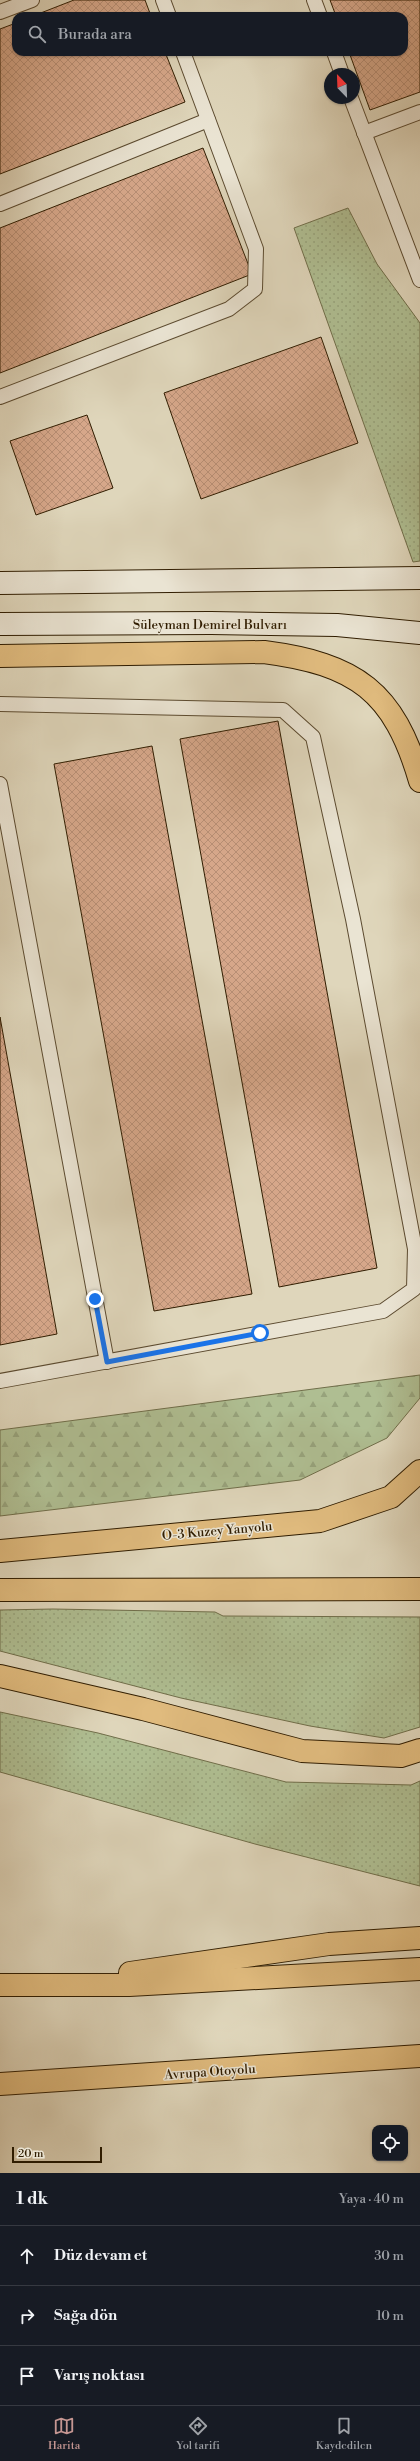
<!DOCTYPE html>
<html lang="tr">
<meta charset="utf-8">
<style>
:root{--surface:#171b24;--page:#242831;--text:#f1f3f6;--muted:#9ea1a6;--line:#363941;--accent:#c59692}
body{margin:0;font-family:"Libre Bodoni",serif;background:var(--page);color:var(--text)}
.controls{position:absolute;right:12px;bottom:12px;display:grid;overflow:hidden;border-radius:8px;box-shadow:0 1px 3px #0004}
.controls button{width:36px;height:36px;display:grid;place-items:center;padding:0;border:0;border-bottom:1px solid var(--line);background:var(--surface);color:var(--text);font:20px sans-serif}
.compass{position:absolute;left:324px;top:68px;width:36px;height:36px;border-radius:50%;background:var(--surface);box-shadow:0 1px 3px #0004;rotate:337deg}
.scale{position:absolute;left:12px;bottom:10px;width:90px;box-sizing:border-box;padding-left:4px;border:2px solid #301d01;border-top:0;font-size:11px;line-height:14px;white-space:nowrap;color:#301d01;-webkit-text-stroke:3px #eae4d3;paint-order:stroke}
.stop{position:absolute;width:12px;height:12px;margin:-9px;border:3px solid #1a73e8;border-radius:50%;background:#fff}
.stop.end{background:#1a73e8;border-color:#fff;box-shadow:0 1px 4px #0008}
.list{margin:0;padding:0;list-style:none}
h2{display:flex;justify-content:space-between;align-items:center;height:52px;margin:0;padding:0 16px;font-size:17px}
h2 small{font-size:13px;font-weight:400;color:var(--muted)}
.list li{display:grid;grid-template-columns:26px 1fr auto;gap:12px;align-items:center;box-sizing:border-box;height:60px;padding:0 16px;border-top:1px solid var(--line)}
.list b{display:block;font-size:15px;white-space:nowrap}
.list em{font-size:13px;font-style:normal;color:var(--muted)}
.icon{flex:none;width:22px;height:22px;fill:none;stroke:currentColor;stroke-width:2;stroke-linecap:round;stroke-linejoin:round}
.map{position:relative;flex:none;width:420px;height:2173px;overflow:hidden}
.search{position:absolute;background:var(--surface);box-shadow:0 1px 3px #0004;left:12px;right:12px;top:12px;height:44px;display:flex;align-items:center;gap:10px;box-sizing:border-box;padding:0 14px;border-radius:12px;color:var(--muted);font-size:15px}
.sheet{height:232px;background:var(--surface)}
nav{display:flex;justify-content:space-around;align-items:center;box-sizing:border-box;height:56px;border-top:1px solid var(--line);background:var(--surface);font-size:11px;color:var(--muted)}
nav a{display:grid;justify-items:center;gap:2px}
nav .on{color:var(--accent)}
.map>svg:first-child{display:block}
.grass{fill:url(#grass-dots);stroke:#706e4a}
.forest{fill:url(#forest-firs);stroke:#706e4a}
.building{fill:url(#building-cross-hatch);stroke:#301d01}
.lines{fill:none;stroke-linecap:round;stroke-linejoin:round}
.lane-casing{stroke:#5c4b30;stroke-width:16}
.secondary-casing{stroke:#301d01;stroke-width:24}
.primary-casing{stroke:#301d01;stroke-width:24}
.highway-casing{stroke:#301d01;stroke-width:24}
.lane{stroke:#eae4d3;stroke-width:14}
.secondary{stroke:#eae4d3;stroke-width:22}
.primary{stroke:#e0bb7e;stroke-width:22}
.highway{stroke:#e0bb7e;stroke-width:22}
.route{stroke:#1a73e8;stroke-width:5}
.labels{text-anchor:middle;stroke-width:3;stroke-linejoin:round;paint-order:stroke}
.street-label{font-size:13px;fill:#301d01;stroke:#eae4d3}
</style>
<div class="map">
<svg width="420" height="2173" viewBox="0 0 420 2173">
<defs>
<pattern id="grass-dots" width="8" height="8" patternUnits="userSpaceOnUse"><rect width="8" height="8" fill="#afbe92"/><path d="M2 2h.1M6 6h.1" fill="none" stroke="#97a37c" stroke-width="1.8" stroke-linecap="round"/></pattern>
<pattern id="forest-firs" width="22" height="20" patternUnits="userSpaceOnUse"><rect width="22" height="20" fill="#afbe92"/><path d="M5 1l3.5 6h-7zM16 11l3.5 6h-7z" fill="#97a37c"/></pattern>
<pattern id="building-cross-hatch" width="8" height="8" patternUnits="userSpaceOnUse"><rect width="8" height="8" fill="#d6a78a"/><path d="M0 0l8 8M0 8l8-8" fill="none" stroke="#b88f75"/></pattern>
</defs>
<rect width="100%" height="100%" fill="#dfd6bb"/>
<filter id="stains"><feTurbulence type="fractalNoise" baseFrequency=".005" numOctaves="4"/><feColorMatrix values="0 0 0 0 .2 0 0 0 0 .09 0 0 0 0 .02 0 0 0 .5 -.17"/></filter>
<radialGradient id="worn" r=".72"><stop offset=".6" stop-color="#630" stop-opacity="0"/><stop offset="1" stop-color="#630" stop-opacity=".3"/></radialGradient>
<g class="grass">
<polygon points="348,208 377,264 420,323 420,561 413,562 294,228"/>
<polygon points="53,1609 215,1612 223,1616 420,1617 420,1727 384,1738 310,1726 181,1698 0,1651 0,1610"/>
<polygon points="0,1712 98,1733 286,1782 411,1785 420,1781 420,1886 255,1844 0,1772"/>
</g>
<polygon class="forest" points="420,1375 420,1398 387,1438 300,1480 0,1516 0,1430"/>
<g class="building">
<polygon points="74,0 145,0 151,16 33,16"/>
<polygon points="330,0 420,0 420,92 370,110 349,52 404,52 404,16 336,16"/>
<polygon points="16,23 16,52 165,52 185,102 0,174 0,29"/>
<polygon points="203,148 252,274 0,373 0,228"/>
<polygon points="321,337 358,443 201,499 164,393"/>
<polygon points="87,415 113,488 36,515 10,441"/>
<polygon points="278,721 377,1268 279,1287 180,739"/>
<polygon points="152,746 252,1294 154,1311 54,764"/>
<polygon points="0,1017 57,1334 0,1345"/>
</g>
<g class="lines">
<defs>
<g id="lane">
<polyline points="163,0 169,16"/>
<polyline points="314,0 320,16"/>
<polyline points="0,12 32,0"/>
<polyline points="334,52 342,74"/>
<polyline points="351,98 420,280"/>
<polyline points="364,133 420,112"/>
<polyline points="0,204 208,120"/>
<polyline points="0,397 229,309 255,289 256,249 183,52"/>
<polyline points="0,704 283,710 313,737 353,919 415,1249 414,1289 383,1311 0,1381"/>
<polyline points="0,784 107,1362"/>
</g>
<g id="secondary">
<polyline points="0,583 420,578"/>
<polyline points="0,624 211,623 337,625 420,633"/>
</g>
<g id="primary">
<path d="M0,656L264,652C356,664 394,691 420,781"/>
<polyline points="0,1551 320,1521 391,1497 420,1471"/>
<polyline points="0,1590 420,1589"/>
<polyline points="0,1676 143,1709 302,1751 401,1756 420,1750"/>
</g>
<g id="highway">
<polyline points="130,1973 329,1944 420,1938"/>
<polyline points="0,1985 129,1985 420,1969"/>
<polyline points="0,2084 420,2056"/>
</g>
</defs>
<use href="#lane" class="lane-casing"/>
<use href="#secondary" class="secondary-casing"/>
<use href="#primary" class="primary-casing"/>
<use href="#highway" class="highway-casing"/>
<use href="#lane" class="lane"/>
<use href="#secondary" class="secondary"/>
<use href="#primary" class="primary"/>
<use href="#highway" class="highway"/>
</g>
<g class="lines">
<polyline class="route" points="95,1299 107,1362 260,1333"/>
</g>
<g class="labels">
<g class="street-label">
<text x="210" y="629">Süleyman Demirel Bulvarı</text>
<text transform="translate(217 1530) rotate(-5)" y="5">O-3 Kuzey Yanyolu</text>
<text transform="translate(210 2071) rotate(-4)" y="5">Avrupa Otoyolu</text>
</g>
</g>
<rect width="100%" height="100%" filter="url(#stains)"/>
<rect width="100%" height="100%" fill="url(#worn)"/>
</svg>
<div class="controls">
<button><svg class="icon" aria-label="locate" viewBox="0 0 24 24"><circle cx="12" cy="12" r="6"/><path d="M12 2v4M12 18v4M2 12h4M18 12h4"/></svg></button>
</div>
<svg class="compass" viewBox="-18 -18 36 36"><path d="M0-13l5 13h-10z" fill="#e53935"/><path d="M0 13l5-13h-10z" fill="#9ea1a6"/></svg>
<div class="scale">20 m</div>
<div class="stop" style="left:260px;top:1333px"></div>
<div class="stop end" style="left:95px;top:1299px"></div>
<div class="search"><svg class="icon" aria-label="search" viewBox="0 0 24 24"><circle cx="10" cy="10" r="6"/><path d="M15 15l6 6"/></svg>Burada ara</div>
</div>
<section class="sheet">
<h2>1 dk<small>Yaya · 40 m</small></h2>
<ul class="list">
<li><svg class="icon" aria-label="ahead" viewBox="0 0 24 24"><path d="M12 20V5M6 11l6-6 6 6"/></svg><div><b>Düz devam et</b></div><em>30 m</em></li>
<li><svg class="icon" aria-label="right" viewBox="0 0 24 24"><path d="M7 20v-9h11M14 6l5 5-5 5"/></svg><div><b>Sağa dön</b></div><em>10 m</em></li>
<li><svg class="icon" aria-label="arrive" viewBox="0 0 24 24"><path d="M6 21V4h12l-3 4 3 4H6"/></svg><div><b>Varış noktası</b></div></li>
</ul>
</section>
<nav>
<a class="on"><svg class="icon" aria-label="map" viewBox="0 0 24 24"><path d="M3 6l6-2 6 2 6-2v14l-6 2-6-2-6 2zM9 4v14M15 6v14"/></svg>Harita</a>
<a><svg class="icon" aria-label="directions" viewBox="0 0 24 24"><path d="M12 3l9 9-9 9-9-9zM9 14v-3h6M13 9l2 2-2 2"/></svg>Yol tarifi</a>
<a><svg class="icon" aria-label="saved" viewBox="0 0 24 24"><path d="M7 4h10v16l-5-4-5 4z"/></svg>Kaydedilen</a>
</nav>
